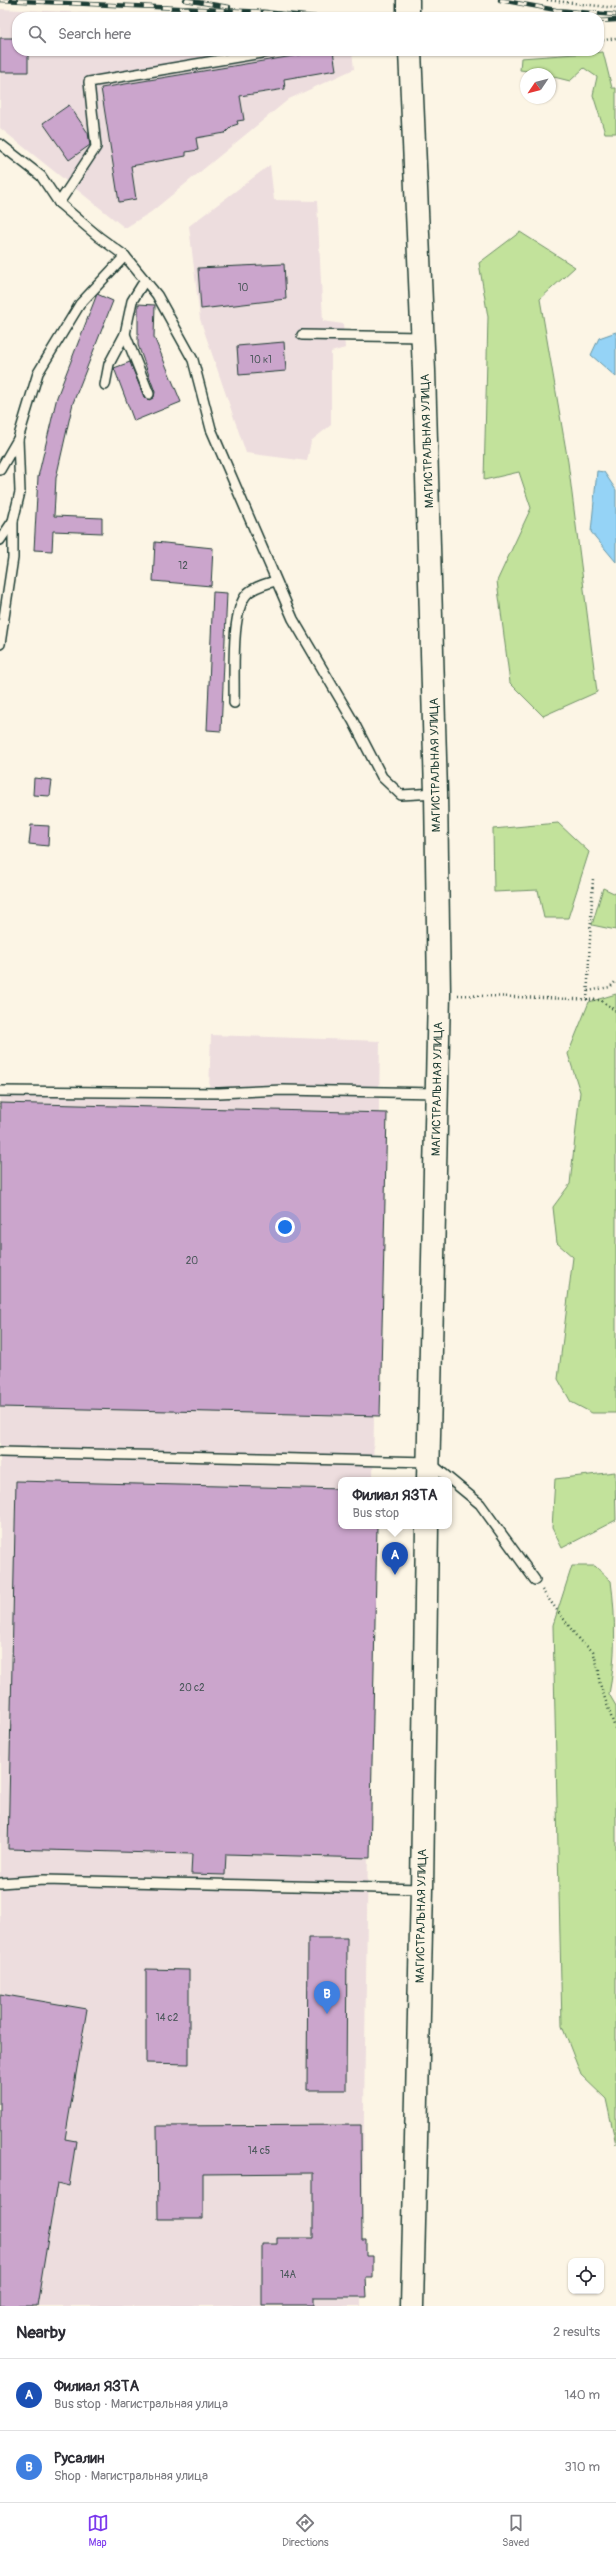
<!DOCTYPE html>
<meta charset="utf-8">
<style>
:root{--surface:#fff;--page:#f2f2f3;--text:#2b2b33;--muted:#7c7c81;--line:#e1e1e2;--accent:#7c3aed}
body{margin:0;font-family:Pangolin,sans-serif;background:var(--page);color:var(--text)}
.controls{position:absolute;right:12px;bottom:12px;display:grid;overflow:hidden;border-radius:8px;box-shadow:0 1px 3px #0004}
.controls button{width:36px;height:36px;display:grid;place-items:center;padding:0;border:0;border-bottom:1px solid var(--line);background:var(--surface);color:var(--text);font:20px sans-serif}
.compass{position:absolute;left:520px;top:68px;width:36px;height:36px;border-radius:50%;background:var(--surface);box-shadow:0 1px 3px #0004;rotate:235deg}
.you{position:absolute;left:285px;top:1227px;width:14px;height:14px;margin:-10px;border:3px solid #fff;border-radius:50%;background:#1a73e8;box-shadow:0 0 0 6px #1a73e833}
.badge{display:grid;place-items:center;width:26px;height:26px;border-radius:50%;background:var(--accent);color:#fff;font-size:13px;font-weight:700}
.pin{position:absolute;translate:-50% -33px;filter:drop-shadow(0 1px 2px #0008)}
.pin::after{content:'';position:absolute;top:21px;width:14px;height:12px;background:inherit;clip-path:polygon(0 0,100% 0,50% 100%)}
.popup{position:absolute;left:338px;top:1477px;width:114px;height:52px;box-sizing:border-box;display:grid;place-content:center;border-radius:8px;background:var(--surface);filter:drop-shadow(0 1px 3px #0005);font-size:13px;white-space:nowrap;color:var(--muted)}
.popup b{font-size:15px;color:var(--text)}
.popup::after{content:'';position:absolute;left:50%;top:100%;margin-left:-8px;border:8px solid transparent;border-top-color:var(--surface)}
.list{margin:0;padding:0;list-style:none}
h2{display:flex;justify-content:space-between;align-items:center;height:52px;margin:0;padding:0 16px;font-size:17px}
h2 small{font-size:13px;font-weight:400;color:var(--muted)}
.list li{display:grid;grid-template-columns:26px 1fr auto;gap:12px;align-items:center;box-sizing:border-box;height:72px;padding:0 16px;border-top:1px solid var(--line)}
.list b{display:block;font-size:15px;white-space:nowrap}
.list p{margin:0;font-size:13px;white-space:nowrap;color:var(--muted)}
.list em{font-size:13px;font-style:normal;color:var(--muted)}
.icon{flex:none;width:22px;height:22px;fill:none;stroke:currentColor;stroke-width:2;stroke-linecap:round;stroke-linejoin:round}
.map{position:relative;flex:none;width:616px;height:2306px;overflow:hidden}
.search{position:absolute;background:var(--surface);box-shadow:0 1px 3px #0004;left:12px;right:12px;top:12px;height:44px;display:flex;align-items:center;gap:10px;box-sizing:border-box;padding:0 14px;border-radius:16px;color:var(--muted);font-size:15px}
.sheet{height:196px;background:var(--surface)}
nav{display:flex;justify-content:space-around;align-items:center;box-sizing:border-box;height:56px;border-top:1px solid var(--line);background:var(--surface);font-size:11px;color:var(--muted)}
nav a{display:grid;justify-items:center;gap:2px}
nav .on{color:var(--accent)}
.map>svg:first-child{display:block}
.built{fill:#edddde}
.green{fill:#c2e29b;stroke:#709068}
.water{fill:#95d3f6;stroke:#6697a8}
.building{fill:#cba5cc;stroke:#1f3d34}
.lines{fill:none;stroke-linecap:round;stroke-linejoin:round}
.lane-casing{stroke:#1f3d34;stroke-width:12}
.secondary-casing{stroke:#1f3d34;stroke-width:25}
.path{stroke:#1f3d34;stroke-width:2.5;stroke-dasharray:1 3;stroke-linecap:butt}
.lane{stroke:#fcf5e5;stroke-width:9}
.secondary{stroke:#fcf5e5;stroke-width:22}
.rail-casing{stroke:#1f3d34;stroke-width:4.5}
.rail{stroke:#fcf5e5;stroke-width:3;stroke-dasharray:9;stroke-linecap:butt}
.labels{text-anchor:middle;stroke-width:4;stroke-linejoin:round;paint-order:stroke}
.number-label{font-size:10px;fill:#4a575a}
.street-label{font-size:12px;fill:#1f3d34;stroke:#fcf5e5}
</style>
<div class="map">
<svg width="616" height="2306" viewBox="0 0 616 2306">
<rect width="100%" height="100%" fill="#fcf5e5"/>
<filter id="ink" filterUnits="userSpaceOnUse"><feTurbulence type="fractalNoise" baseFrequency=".025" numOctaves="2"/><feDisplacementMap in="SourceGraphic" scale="8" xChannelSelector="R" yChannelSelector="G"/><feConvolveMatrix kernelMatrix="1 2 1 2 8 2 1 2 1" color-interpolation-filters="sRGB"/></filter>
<g filter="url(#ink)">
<g class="built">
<polygon points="0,9 165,17 17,17 17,51 352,51 354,69 289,99 151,212 125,228 0,128"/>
<polygon points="270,165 274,200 317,201 323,321 343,324 345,348 331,352 331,425 311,441 307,461 246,453 200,319 189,226"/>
<polygon points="211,1035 380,1041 373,1480 341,1480 341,1526 373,1526 361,2306 0,2306 0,1087 209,1091"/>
</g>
<g class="green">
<polygon points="603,52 612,88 616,88 616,133 605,133 593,95 597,77 584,68 570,81 550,76 550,74 520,70 521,58"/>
<polygon points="520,232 575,267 540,299 568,462 597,692 543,716 510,683 497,581 531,508 519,472 484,480 488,317 479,263"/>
<polygon points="558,823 589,852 568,918 544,918 538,890 494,892 493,829"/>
<polygon points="603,888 616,894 616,930 592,925"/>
<polygon points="616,994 616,1413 592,1413 571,1402 558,1379 573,1257 557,1243 553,1207 570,1184 580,1092 568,1054 589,1002"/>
<polygon points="615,1472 616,1520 562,1548 552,1528 555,1479"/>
<path d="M572,1566H595L611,1581C616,1617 616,1660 609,1694L616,1706V2144L606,2099L581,2075L562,2026L553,1625Z"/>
</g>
<g class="water">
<polygon points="616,332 616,377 591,355 599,338"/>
<polygon points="597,471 604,472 616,490 616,562 591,532"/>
</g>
<g class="building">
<polygon points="0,38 17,38 17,51 28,51 28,72 0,72"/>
<polygon points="323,51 333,51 336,70 284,79 285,89 240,96 244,120 237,121 238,124 232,126 225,133 196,138 198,150 186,152 186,156 131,166 136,199 119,202 101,88"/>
<polygon points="69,105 88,133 90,145 69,160 43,123"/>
<polygon points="284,264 286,299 201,309 198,268"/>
<polygon points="97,294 113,301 73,403 56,478 54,516 102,518 102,533 53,531 52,551 34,550 38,477 57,397"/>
<polygon points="138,304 155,305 154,337 181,402 134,421 114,368 130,362 144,397 149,400 154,397 155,392 138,345"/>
<polygon points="284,342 286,371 239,375 237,346"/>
<polygon points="155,542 213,548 211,586 153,581"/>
<polygon points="213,592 227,593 221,731 207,730"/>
<polygon points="34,778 52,780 50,796 33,795"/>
<polygon points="31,825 49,826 48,846 29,844"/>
<polygon points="0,1103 387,1113 380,1416 0,1407"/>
<polygon points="16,1481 341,1489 341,1526 377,1526 370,1858 226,1854 225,1875 191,1874 192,1854 8,1849"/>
<polygon points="308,1938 347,1938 346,2090 307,2090"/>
<polygon points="146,1969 189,1970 189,2064 146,2063"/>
<polygon points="0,1994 87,2009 65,2139 76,2141 69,2186 57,2183 37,2306 0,2306"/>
<polygon points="361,2125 362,2240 366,2240 366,2256 373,2256 373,2278 366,2278 367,2297 314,2297 314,2305 262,2305 262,2244 277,2244 277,2238 313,2238 313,2173 203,2174 203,2219 158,2219 157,2126"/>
</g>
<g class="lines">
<defs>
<g id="lane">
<polyline points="0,144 41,176 59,203 99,237 125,256 157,295 193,360 211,429 293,619 353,721 382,777 401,795 436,793"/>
<polyline points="59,203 96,147 89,82 268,52"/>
<polyline points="125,334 149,394"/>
<polyline points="302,335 423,337"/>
<polyline points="105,385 109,364 125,334 132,301 145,280"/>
<polyline points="0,470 18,439"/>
<polyline points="0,540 13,521 20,492 18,439 38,373 80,304 125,256"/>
<polyline points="0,644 13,558 13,521"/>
<path d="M234,703C235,678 230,612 247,594C253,587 266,584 275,581"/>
<polyline points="0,1091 219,1093 283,1090 436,1093"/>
<polyline points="0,1452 429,1462 480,1504 535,1580"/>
<polyline points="0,1883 44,1880 422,1889"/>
</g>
<g id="secondary">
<polyline points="408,0 408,17"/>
<polyline points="410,51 424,371 436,793 439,994 428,1480"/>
<polyline points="412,2306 422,1889 427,1526"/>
</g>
</defs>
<use href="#lane" class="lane-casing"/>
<use href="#secondary" class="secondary-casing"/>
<g class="path">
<polyline points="547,0 616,8"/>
<polyline points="599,41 616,38"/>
<polyline points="428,53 446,51"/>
<polyline points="588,991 610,987 616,981"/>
<polyline points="458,995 600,1000 616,1011"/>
<polyline points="587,1000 593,878"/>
<polyline points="542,1590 580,1641 593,1651 599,1671 599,1681 616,1731"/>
</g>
<use href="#lane" class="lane"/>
<use href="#secondary" class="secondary"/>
<defs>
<g id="rail">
<polyline points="0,0 267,12"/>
<polyline points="185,0 229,7"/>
<polyline points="500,0 556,10 616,15"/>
<polyline points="263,12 316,17"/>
<polyline points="599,21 616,20"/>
</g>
</defs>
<use href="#rail" class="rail-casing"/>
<use href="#rail" class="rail"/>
</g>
</g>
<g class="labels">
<g class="number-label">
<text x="243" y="291">10</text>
<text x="261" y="363">10 к1</text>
<text x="183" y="569">12</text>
<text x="192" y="1264">20</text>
<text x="192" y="1691">20 с2</text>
<text x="167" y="2021">14 с2</text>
<text x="259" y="2154">14 с5</text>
<text x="288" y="2278">14А</text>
</g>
<g class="street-label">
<text transform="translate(427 441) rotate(-92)" y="4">МАГИСТРАЛЬНАЯ УЛИЦА</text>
<text transform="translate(435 765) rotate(-91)" y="4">МАГИСТРАЛЬНАЯ УЛИЦА</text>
<text transform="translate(437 1089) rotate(-89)" y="4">МАГИСТРАЛЬНАЯ УЛИЦА</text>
<text transform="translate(421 1916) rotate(-89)" y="4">МАГИСТРАЛЬНАЯ УЛИЦА</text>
</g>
</g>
</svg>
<div class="controls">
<button><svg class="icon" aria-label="locate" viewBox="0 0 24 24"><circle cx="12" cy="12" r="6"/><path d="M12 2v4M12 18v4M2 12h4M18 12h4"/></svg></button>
</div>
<svg class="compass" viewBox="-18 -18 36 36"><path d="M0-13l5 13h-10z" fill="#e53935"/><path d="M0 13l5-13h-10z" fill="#7c7c81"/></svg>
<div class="you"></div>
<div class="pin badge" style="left:395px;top:1575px;background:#1a4fb4">A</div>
<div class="popup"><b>Филиал ЯЗТА</b>Bus stop</div>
<div class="pin badge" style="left:327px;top:2014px;background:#3f7fe0">B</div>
<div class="search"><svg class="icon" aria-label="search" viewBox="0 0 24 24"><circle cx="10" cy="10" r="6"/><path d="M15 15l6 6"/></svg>Search here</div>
</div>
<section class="sheet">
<h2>Nearby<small>2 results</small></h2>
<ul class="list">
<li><span class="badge" style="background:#1a4fb4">A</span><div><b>Филиал ЯЗТА</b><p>Bus stop · Магистральная улица</p></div><em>140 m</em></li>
<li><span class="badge" style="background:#3f7fe0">B</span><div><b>Русалин</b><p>Shop · Магистральная улица</p></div><em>310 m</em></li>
</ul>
</section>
<nav>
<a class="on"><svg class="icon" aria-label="map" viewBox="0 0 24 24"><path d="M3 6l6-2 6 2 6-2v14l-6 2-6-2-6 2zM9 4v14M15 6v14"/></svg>Map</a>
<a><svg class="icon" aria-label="directions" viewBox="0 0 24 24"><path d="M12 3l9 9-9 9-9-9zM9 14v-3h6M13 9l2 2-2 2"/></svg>Directions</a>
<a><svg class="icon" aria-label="saved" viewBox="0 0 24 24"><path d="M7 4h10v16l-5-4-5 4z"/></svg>Saved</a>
</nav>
